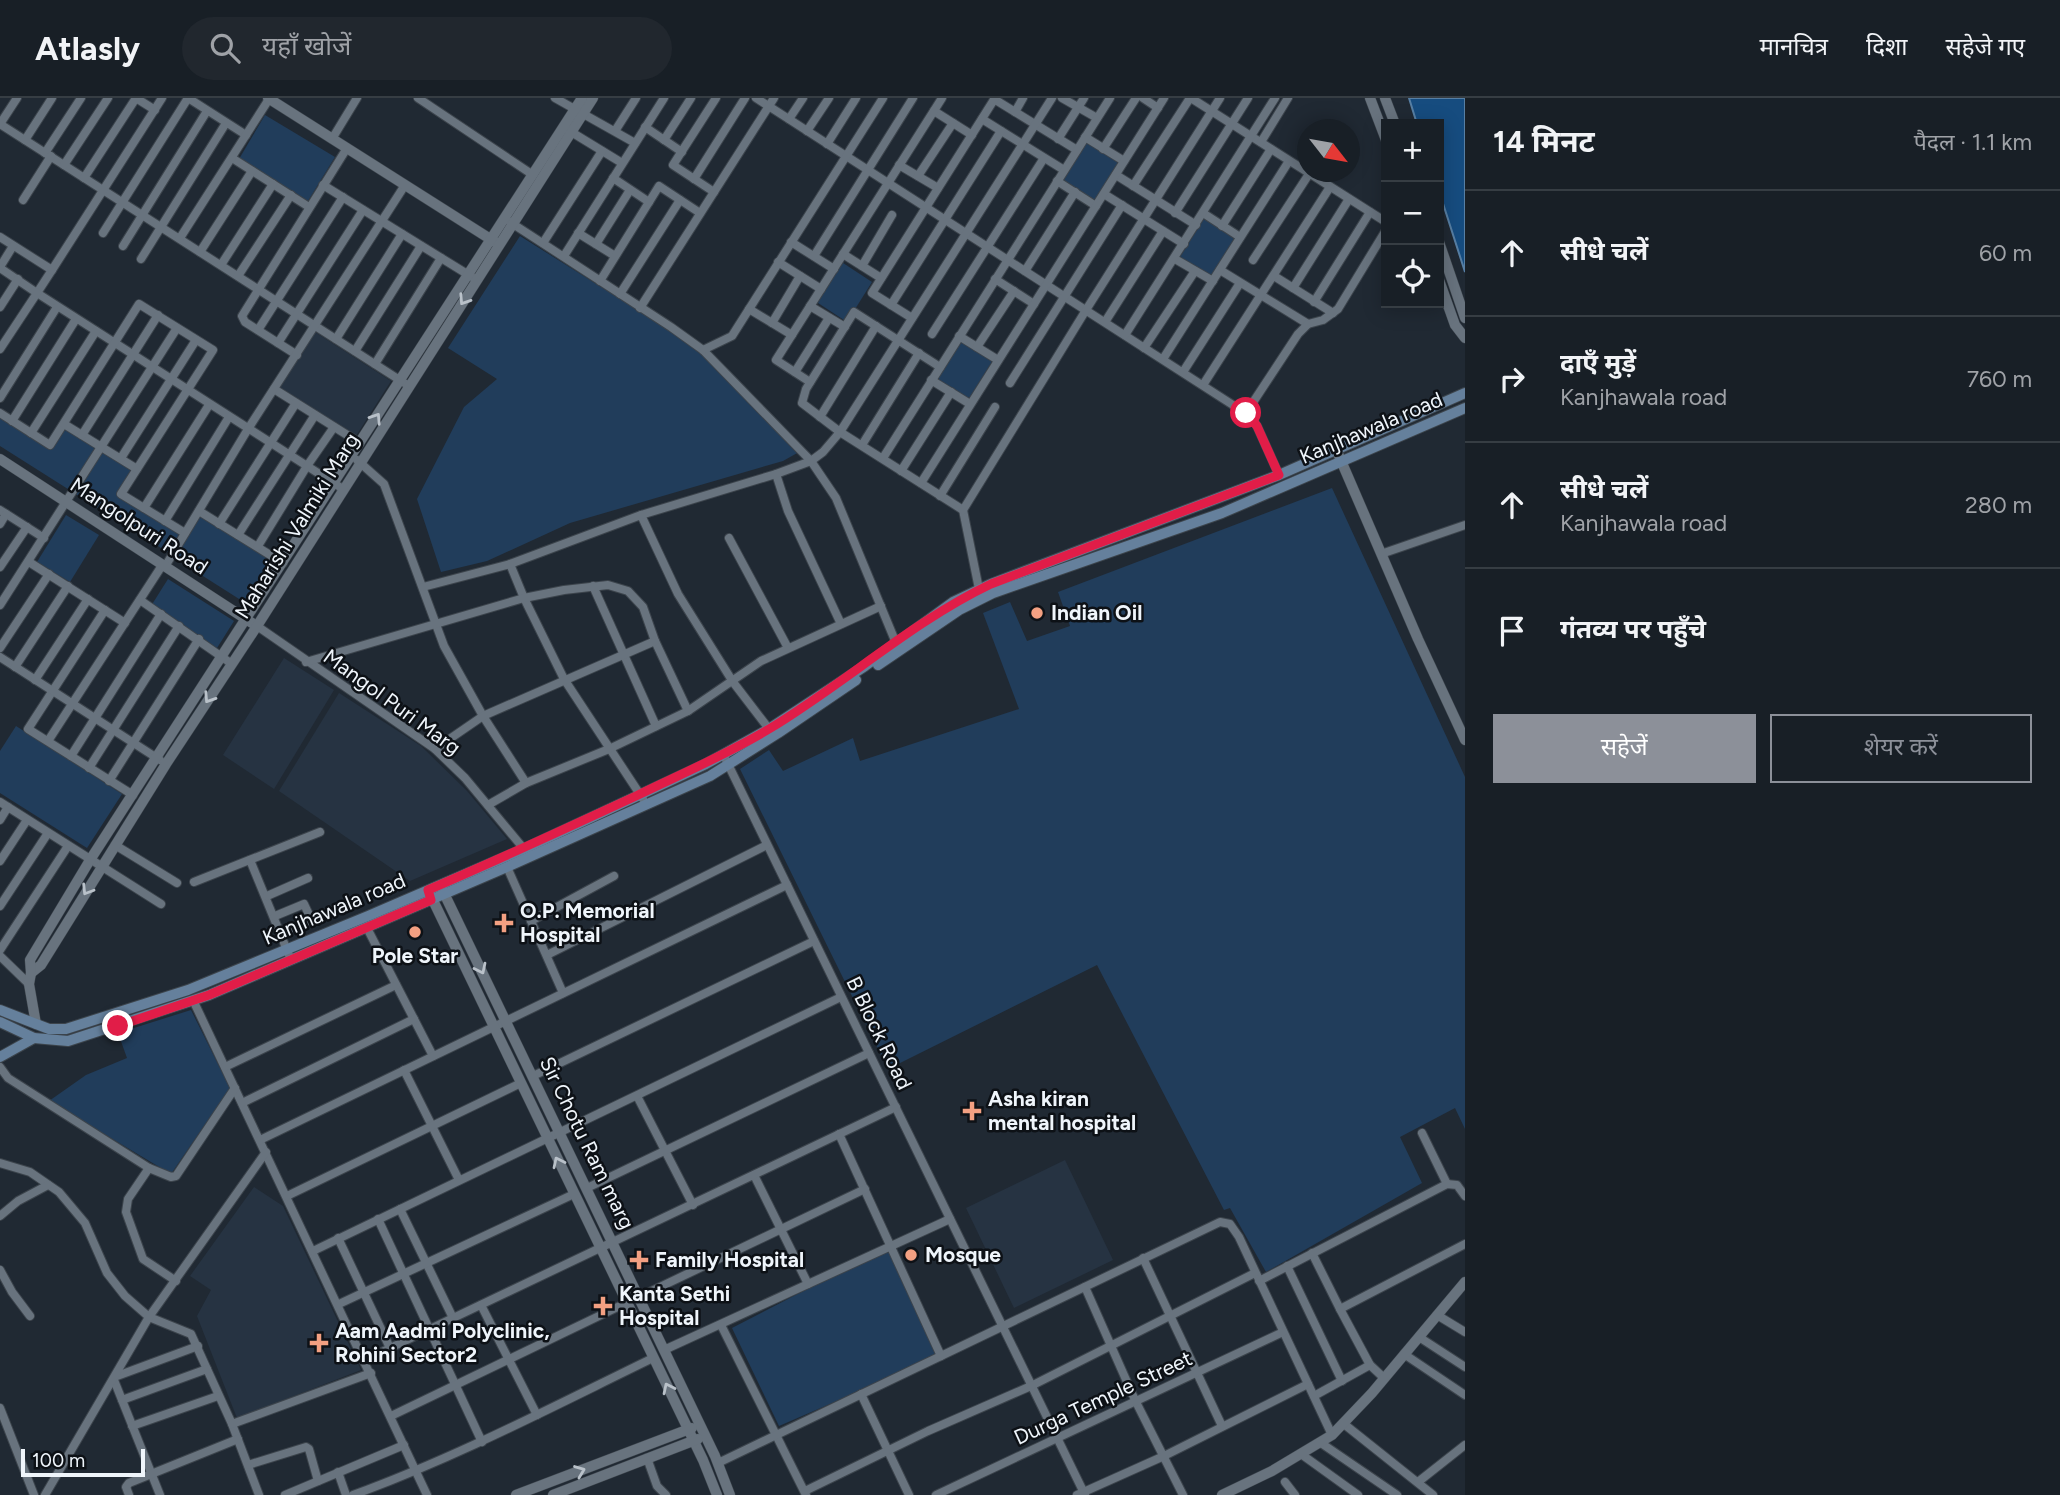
<!DOCTYPE html>
<html lang="hi">
<meta charset="utf-8">
<style>
:root{--surface:#181f26;--page:#21272e;--text:#f1f3f6;--muted:#9fa2a7;--line:#363d43;--accent:#8c9099}
body{margin:0;font-family:Figtree,"Noto Sans Devanagari",sans-serif;background:var(--page);color:var(--text)}
.controls{position:absolute;right:21px;top:21px;display:grid;overflow:hidden;border-radius:0px;box-shadow:0 4px 18px #0003}
.controls button{width:63px;height:63px;display:grid;place-items:center;padding:0;border:0;border-bottom:2px solid var(--line);background:var(--surface);color:var(--text);font:35px sans-serif}
.compass{position:absolute;left:1297px;top:21px;width:63px;height:63px;border-radius:50%;background:var(--surface);box-shadow:0 4px 18px #0003;rotate:121deg}
.scale{position:absolute;left:21px;bottom:18px;width:124px;box-sizing:border-box;padding-left:7px;border:4px solid #eff5fb;border-top:0;font-size:19px;line-height:24px;white-space:nowrap;color:#eff5fb;-webkit-text-stroke:5px #0d1116;paint-order:stroke}
.stop{position:absolute;width:21px;height:21px;margin:-16px;border:5px solid #e11d48;border-radius:50%;background:#fff}
.stop.end{background:#e11d48;border-color:#fff;box-shadow:0 2px 7px #0008}
.list{margin:0;padding:0;list-style:none}
h2{display:flex;justify-content:space-between;align-items:center;height:91px;margin:0;padding:0 28px;font-size:30px}
h2 small{font-size:23px;font-weight:400;color:var(--muted)}
.list li{display:grid;grid-template-columns:46px 1fr auto;gap:21px;align-items:center;box-sizing:border-box;height:126px;padding:0 28px;border-top:2px solid var(--line)}
.list b{display:block;font-size:26px;white-space:nowrap}
.list p{margin:0;font-size:23px;white-space:nowrap;color:var(--muted)}
.list em{font-size:23px;font-style:normal;color:var(--muted)}
.actions{display:flex;gap:14px;padding:21px 28px}
.actions a{flex:1;padding:16px 0;border:2px solid var(--accent);border-radius:0px;text-align:center;font-size:24px;color:var(--accent)}
.actions .main{background:var(--accent);color:#fff}
.icon{flex:none;width:38px;height:38px;fill:none;stroke:currentColor;stroke-width:2;stroke-linecap:round;stroke-linejoin:round}
.map{position:relative;flex:none;width:1465px;height:1397px;overflow:hidden}
header{display:flex;align-items:center;gap:42px;box-sizing:border-box;height:98px;padding:0 35px;background:var(--surface);border-bottom:2px solid var(--line)}
header strong{font-size:33px}
nav{display:flex;gap:38px;margin-inline-start:auto;font-size:24px}
.search{width:490px;height:63px;background:var(--page);display:flex;align-items:center;gap:18px;box-sizing:border-box;padding:0 24px;border-radius:38px;color:var(--muted);font-size:26px}
main{display:flex}
aside{flex:1;background:var(--surface)}
.map>svg:first-child{display:block}
.built{fill:#263342}
.green{fill:#213d5b}
.water{fill:#164c7f;stroke:#577fa4;stroke-width:2}
.lines{fill:none;stroke-linecap:round;stroke-linejoin:round}
.minor-casing{stroke:#3c444c;stroke-width:10}
.tertiary-casing{stroke:#3c444c;stroke-width:11}
.secondary-casing{stroke:#3c444c;stroke-width:12}
.minor{stroke:#68737e;stroke-width:8}
.tertiary{stroke:#68737e;stroke-width:10}
.secondary{stroke:#65809c;stroke-width:10}
.oneway{stroke:#b9c1c9}
.route{stroke:#e11d48;stroke-width:9}
.poi-dot{fill:#f3a082;stroke:#0d1116;stroke-width:2.5}
.labels{text-anchor:middle;stroke-width:5;stroke-linejoin:round;paint-order:stroke}
.street-label{font-size:21px;fill:#eff5fb;stroke:#0d1116}
.poi-label{font-size:21px;font-weight:bold;fill:#eff5fb;stroke:#0d1116;text-anchor:start}
</style>
<header>
<strong>Atlasly</strong>
<div class="search"><svg class="icon" aria-label="search" viewBox="0 0 24 24"><circle cx="10" cy="10" r="6"/><path d="M15 15l6 6"/></svg>यहाँ खोजें</div>
<nav><a>मानचित्र</a><a>दिशा</a><a>सहेजे गए</a></nav>
</header>
<main>
<div class="map">
<svg width="1465" height="1397" viewBox="0 0 1465 1397">
<rect width="100%" height="100%" fill="#202933"/>
<g class="built">
<polygon points="315,234 391,283 356,338 279,290"/>
<polygon points="284,560 334,592 274,691 223,657"/>
<polygon points="339,595 421,648 467,693 507,741 410,783 279,693"/>
<polygon points="1065,1062 1113,1162 1014,1210 966,1110"/>
<polygon points="254,1089 283,1108 361,1272 237,1320 197,1218 211,1192 190,1178"/>
</g>
<g class="green">
<polygon points="265,17 335,59 308,103 239,61"/>
<polygon points="1086,43 1119,64 1094,104 1061,83"/>
<polygon points="1205,119 1237,140 1212,179 1180,159"/>
<polygon points="520,138 695,248 799,354 783,363 570,425 487,463 441,474 417,401 464,309 497,281 448,250"/>
<polygon points="840,163 872,184 847,224 815,203"/>
<polygon points="961,242 993,262 968,302 936,282"/>
<polygon points="0,320 50,351 65,329 138,376 123,400 180,436 169,455 0,348"/>
<polygon points="1332,390 1465,679 1465,1031 1455,1010 1400,1039 1422,1085 1266,1174 1230,1110 1224,1112 1097,867 888,971 740,671 769,652 783,673 853,640 860,663 1019,611 983,515 1010,504 1027,543 1070,528 1058,494"/>
<polygon points="66,417 99,437 70,484 37,464"/>
<polygon points="200,417 274,464 247,506 173,459"/>
<polygon points="168,481 234,523 217,550 151,508"/>
<polygon points="16,628 122,696 87,750 0,695 0,653"/>
<polygon points="191,912 230,990 171,1076 49,1003 86,977 127,960 118,935"/>
<polygon points="892,1147 941,1258 779,1328 732,1230"/>
</g>
<polygon class="water" points="1409,0 1465,0 1465,174 1439,93 1439,26 1417,26"/>
<g class="lines">
<defs>
<g id="minor">
<polyline points="136,0 155,12"/>
<polyline points="188,0 246,37"/>
<polyline points="418,0 533,77"/>
<polyline points="555,0 635,45"/>
<polyline points="756,0 1250,318 1257,328 1279,377"/>
<polyline points="1062,0 1097,20"/>
<polyline points="1143,0 1158,10"/>
<polyline points="1191,0 1386,124"/>
<polyline points="994,1 1077,52"/>
<polyline points="934,13 972,37"/>
<polyline points="1015,14 1023,0"/>
<polyline points="789,21 803,0"/>
<polyline points="982,21 1064,72"/>
<polyline points="0,26 409,288"/>
<polyline points="0,26 17,0"/>
<polyline points="645,29 682,54"/>
<polyline points="568,32 622,65"/>
<polyline points="615,33 636,0"/>
<polyline points="807,33 829,0"/>
<polyline points="1085,39 1124,63"/>
<polyline points="332,41 357,0"/>
<polyline points="1058,41 1084,0"/>
<polyline points="25,42 52,0"/>
<polyline points="664,42 691,0"/>
<polyline points="1261,44 1288,0"/>
<polyline points="827,46 856,0"/>
<polyline points="1103,51 1136,0"/>
<polyline points="45,55 81,0"/>
<polyline points="232,60 309,109"/>
<polyline points="64,67 108,0"/>
<polyline points="899,67 938,90"/>
<polyline points="1116,77 1196,127"/>
<polyline points="918,78 953,25"/>
<polyline points="84,80 136,0"/>
<polyline points="613,80 649,104"/>
<polyline points="694,81 745,0"/>
<polyline points="1057,83 1096,108"/>
<polyline points="323,87 472,179"/>
<polyline points="1133,88 1190,0"/>
<polyline points="714,94 673,67 716,0"/>
<polyline points="1104,96 1184,146"/>
<polyline points="23,102 51,58"/>
<polyline points="1175,115 1248,0"/>
<polyline points="1203,115 1240,139"/>
<polyline points="510,124 671,229 703,252 811,363 836,400 896,545"/>
<polyline points="1222,128 1271,51"/>
<polyline points="103,135 188,0"/>
<polyline points="578,135 615,158"/>
<polyline points="0,139 52,172 37,195 343,391"/>
<polyline points="180,140 269,1"/>
<polyline points="791,144 834,171"/>
<polyline points="543,145 602,53"/>
<polyline points="596,146 630,92"/>
<polyline points="123,148 207,13"/>
<polyline points="200,154 252,73"/>
<polyline points="843,156 881,180"/>
<polyline points="564,158 664,0"/>
<polyline points="814,158 913,0"/>
<polyline points="141,161 226,25"/>
<polyline points="1175,161 1213,183"/>
<polyline points="1253,162 1309,76"/>
<polyline points="778,164 821,191"/>
<polyline points="221,167 273,86"/>
<polyline points="862,168 892,117"/>
<polyline points="0,169 13,148"/>
<polyline points="0,170 37,195 0,251"/>
<polyline points="52,172 162,0"/>
<polyline points="1220,172 1308,226"/>
<polyline points="1025,173 1075,94"/>
<polyline points="238,178 291,97"/>
<polyline points="1274,178 1333,215"/>
<polyline points="995,181 1034,206"/>
<polyline points="600,183 659,88 700,115"/>
<polyline points="1293,190 1349,101"/>
<polyline points="620,196 680,102"/>
<polyline points="1314,204 1370,114"/>
<polyline points="891,207 1001,33"/>
<polyline points="810,208 845,229"/>
<polyline points="0,209 18,181"/>
<polyline points="640,210 774,0"/>
<polyline points="749,211 792,237"/>
<polyline points="912,220 872,195 995,0"/>
<polyline points="1105,224 1163,133"/>
<polyline points="772,225 800,178"/>
<polyline points="258,232 343,99"/>
<polyline points="932,236 1044,60"/>
<polyline points="1125,237 1275,0"/>
<polyline points="959,238 998,262"/>
<polyline points="336,241 402,136"/>
<polyline points="278,245 363,112"/>
<polyline points="977,249 1014,193"/>
<polyline points="1144,250 1195,173"/>
<polyline points="703,252 732,238 883,0"/>
<polyline points="355,253 421,148"/>
<polyline points="297,257 245,224 242,218 347,50"/>
<polyline points="1163,261 1289,63"/>
<polyline points="375,266 441,160"/>
<polyline points="940,269 854,214 806,291 802,305 840,334 963,412 979,491"/>
<polyline points="795,274 829,220"/>
<polyline points="1183,274 1240,185"/>
<polyline points="931,282 970,306"/>
<polyline points="810,284 776,262 942,0"/>
<polyline points="1010,285 1122,107"/>
<polyline points="1203,287 1330,89"/>
<polyline points="274,291 360,345"/>
<polyline points="0,300 57,209"/>
<polyline points="0,315 50,347 139,206 213,252 121,396 185,435"/>
<polyline points="1246,315 1298,236 1308,226 1323,222 1338,211 1386,132"/>
<polyline points="820,319 876,228"/>
<polyline points="12,323 76,221"/>
<polyline points="64,326 137,371"/>
<polyline points="31,335 96,233"/>
<polyline points="82,337 158,217"/>
<polyline points="862,347 919,255"/>
<polyline points="121,360 196,242"/>
<polyline points="883,360 1110,0"/>
<polyline points="357,362 384,386 444,548 483,618 526,685"/>
<polyline points="901,373 951,294"/>
<polyline points="776,376 788,413 841,526"/>
<polyline points="921,385 1164,0"/>
<polyline points="940,398 995,309"/>
<polyline points="144,410 209,307"/>
<polyline points="0,412 44,440"/>
<polyline points="963,412 1086,212 1220,0"/>
<polyline points="199,413 283,465"/>
<polyline points="641,417 678,496 733,584 769,631"/>
<polyline points="165,423 229,319"/>
<polyline points="0,426 6,416"/>
<polyline points="219,426 296,305"/>
<polyline points="238,437 315,317"/>
<polyline points="729,440 788,550"/>
<polyline points="258,448 307,368 334,329"/>
<polyline points="1381,456 1465,427"/>
<polyline points="29,464 125,525"/>
<polyline points="510,466 524,500 564,581 643,701"/>
<polyline points="166,467 248,331 405,87"/>
<polyline points="0,469 27,429"/>
<polyline points="593,488 656,628"/>
<polyline points="423,489 510,466 641,417 776,376 811,363 823,354 840,334 1052,0"/>
<polyline points="140,502 232,566"/>
<polyline points="0,507 177,230"/>
<polyline points="105,512 28,631 133,697"/>
<polyline points="257,528 435,651 465,680 524,751"/>
<polyline points="0,550 49,476"/>
<polyline points="0,559 160,662"/>
<polyline points="306,564 524,500 564,492 608,487 628,493 643,509 655,543 688,613"/>
<polyline points="15,569 68,488"/>
<polyline points="35,582 88,501"/>
<polyline points="48,643 163,466"/>
<polyline points="435,651 483,618 655,543"/>
<polyline points="71,658 161,516"/>
<polyline points="726,662 1085,1397"/>
<polyline points="89,670 179,528"/>
<polyline points="109,683 199,541"/>
<polyline points="0,704 161,806"/>
<polyline points="488,707 526,685 609,651 688,613 761,563 881,508"/>
<polyline points="0,722 8,709"/>
<polyline points="115,747 177,785"/>
<polyline points="250,762 289,857"/>
<polyline points="0,763 27,722"/>
<polyline points="507,769 563,895"/>
<polyline points="194,784 320,734"/>
<polyline points="267,798 308,780"/>
<polyline points="0,808 48,735"/>
<polyline points="275,818 304,806 311,821"/>
<polyline points="531,823 614,778"/>
<polyline points="367,830 433,958"/>
<polyline points="280,835 341,809"/>
<polyline points="0,852 68,748"/>
<polyline points="547,857 767,747"/>
<polyline points="0,858 29,886"/>
<polyline points="193,902 427,1397"/>
<polyline points="0,969 8,980 149,1070 171,1079 176,1078 235,990"/>
<polyline points="225,969 396,887"/>
<polyline points="404,972 459,1082"/>
<polyline points="533,978 814,843"/>
<polyline points="637,998 693,1107"/>
<polyline points="242,1005 414,921"/>
<polyline points="1422,1035 1447,1086"/>
<polyline points="839,1036 941,1258"/>
<polyline points="260,1042 787,787"/>
<polyline points="0,1065 30,1074 59,1094 85,1125 107,1175 125,1198 149,1219 191,1236 232,1326 259,1397"/>
<polyline points="149,1070 128,1101 126,1114 143,1161 176,1183"/>
<polyline points="754,1077 808,1186"/>
<polyline points="587,1090 869,955"/>
<polyline points="287,1098 521,985"/>
<polyline points="400,1111 453,1220"/>
<polyline points="0,1118 18,1103 48,1087"/>
<polyline points="378,1121 482,1344"/>
<polyline points="338,1140 390,1250"/>
<polyline points="313,1153 841,899"/>
<polyline points="1312,1155 1340,1211 1465,1146"/>
<polyline points="1143,1160 1222,1328"/>
<polyline points="1287,1168 1342,1283"/>
<polyline points="0,1172 12,1194 30,1218"/>
<polyline points="1259,1183 1447,1086 1457,1087 1465,1098"/>
<polyline points="1085,1189 1135,1302 1183,1397"/>
<polyline points="639,1199 865,1091"/>
<polyline points="339,1206 574,1096"/>
<polyline points="481,1207 537,1317"/>
<polyline points="1340,1211 1370,1267 1384,1280"/>
<polyline points="1437,1217 1465,1234"/>
<polyline points="721,1227 806,1397"/>
<polyline points="1419,1239 1465,1269"/>
<polyline points="664,1252 950,1121"/>
<polyline points="1404,1256 1465,1297"/>
<polyline points="365,1262 896,1009"/>
<polyline points="117,1278 198,1248"/>
<polyline points="114,1282 160,1397"/>
<polyline points="861,1296 909,1397"/>
<polyline points="1314,1298 1370,1267"/>
<polyline points="122,1302 207,1271"/>
<polyline points="0,1310 34,1397"/>
<polyline points="391,1318 626,1205"/>
<polyline points="232,1326 371,1275"/>
<polyline points="1344,1326 1433,1397"/>
<polyline points="132,1328 218,1298"/>
<polyline points="1321,1345 1397,1397"/>
<polyline points="1301,1356 1358,1397"/>
<polyline points="647,1360 657,1388 666,1397"/>
<polyline points="718,1365 1220,1124 1230,1126 1239,1139 1332,1337"/>
<polyline points="248,1367 306,1349 309,1351 318,1383"/>
<polyline points="338,1374 346,1397"/>
<polyline points="1285,1384 1295,1397"/>
<polyline points="1418,1384 1465,1347"/>
<polyline points="805,1393 928,1333 1031,1288 1255,1175"/>
<polyline points="45,1397 149,1219 266,1054"/>
<polyline points="129,1397 126,1389 129,1385 238,1341"/>
<polyline points="285,1397 404,1347"/>
<path d="M353,1397C457,1359 554,1308 653,1260"/>
<polyline points="936,1397 1283,1234"/>
<polyline points="1077,1397 1164,1358 1308,1286"/>
</g>
<g id="tertiary">
<polyline points="268,0 495,144"/>
<polyline points="1370,0 1386,42"/>
<polyline points="1385,0 1395,26"/>
<polyline points="1439,144 1465,220"/>
<polyline points="1439,182 1455,227 1465,240"/>
<polyline points="1336,351 1418,541 1465,642"/>
<polyline points="0,361 252,525"/>
<polyline points="442,791 715,1358 730,1397"/>
<polyline points="429,794 703,1362 717,1397"/>
<polyline points="31,875 41,867 166,666 257,528 593,0"/>
<polyline points="36,926 29,886 31,875 30,862 90,762 582,0"/>
<polyline points="516,1397 692,1330"/>
<polyline points="553,1397 698,1341"/>
<polyline points="1222,1397 1272,1373 1332,1337 1372,1295 1465,1184"/>
</g>
<g id="secondary">
<polyline points="878,567 959,512 993,495 1222,415 1465,310"/>
<polyline points="0,912 49,931 66,931 188,892 368,818 524,751 706,666 769,631 865,568 953,504 991,486 1279,377 1465,295"/>
<polyline points="0,924 34,940 68,943 209,897 507,769 710,678 778,635 856,582"/>
<polyline points="0,959 34,940"/>
</g>
</defs>
<use href="#minor" class="minor-casing"/>
<use href="#tertiary" class="tertiary-casing"/>
<use href="#secondary" class="secondary-casing"/>
<use href="#minor" class="minor"/>
<use href="#tertiary" class="tertiary"/>
<use href="#secondary" class="secondary"/>
</g>
<defs><path id="oneway-chevron" d="M-2-3.5L2.5 0L-2 3.5" fill="none" stroke-width="1.6" stroke-linecap="round" stroke-linejoin="round" transform="scale(1.75)"/></defs>
<g class="oneway">
<use href="#oneway-chevron" transform="translate(464 202) rotate(123)"/>
<use href="#oneway-chevron" transform="translate(376 320) rotate(-57)"/>
<use href="#oneway-chevron" transform="translate(209 600) rotate(123)"/>
<use href="#oneway-chevron" transform="translate(87 792) rotate(122)"/>
<use href="#oneway-chevron" transform="translate(481 871) rotate(64)"/>
<use href="#oneway-chevron" transform="translate(558 1064) rotate(-116)"/>
<use href="#oneway-chevron" transform="translate(668 1290) rotate(-116)"/>
<use href="#oneway-chevron" transform="translate(580 1373) rotate(-21)"/>
</g>
<g class="lines">
<path class="route" d="M118,928L209,897L431,802L428,792C498,762 567,730 636,698C681,676 726,657 769,631C844,586 913,523 991,486L1279,377L1257,328L1246,315"/>
</g>
<g class="poi-dot">
<circle cx="1037" cy="515" r="7"/>
<path d="M500.5 814.5h7v7h7v7h-7v7h-7v-7h-7v-7h7z"/>
<circle cx="415" cy="834" r="7"/>
<path d="M968.5 1002.5h7v7h7v7h-7v7h-7v-7h-7v-7h7z"/>
<circle cx="911" cy="1157" r="7"/>
<path d="M635.5 1151.5h7v7h7v7h-7v7h-7v-7h-7v-7h7z"/>
<path d="M599.5 1197.5h7v7h7v7h-7v7h-7v-7h-7v-7h7z"/>
<path d="M315.5 1234.5h7v7h7v7h-7v7h-7v-7h-7v-7h7z"/>
</g>
<g class="labels">
<g class="street-label">
<text transform="translate(1371 330) rotate(-23)" y="7">Kanjhawala road</text>
<text transform="translate(139 428) rotate(33)" y="7">Mangolpuri Road</text>
<text transform="translate(297 428) rotate(-58)" y="7">Maharishi Valmiki Marg</text>
<text transform="translate(392 604) rotate(36)" y="7">Mangol Puri Marg</text>
<text transform="translate(334 811) rotate(-23)" y="7">Kanjhawala road</text>
<text transform="translate(879 935) rotate(64)" y="7">B Block Road</text>
<text transform="translate(587 1045) rotate(64)" y="7">Sir Chotu Ram marg</text>
<text transform="translate(1103 1300) rotate(-25)" y="7">Durga Temple Street</text>
</g>
<g class="poi-label">
<text x="1051" y="522">Indian Oil</text>
<text x="520" y="820">O.P. Memorial<tspan x="520" dy="24">Hospital</tspan></text>
<text x="415" y="865" text-anchor="middle">Pole Star</text>
<text x="988" y="1008">Asha kiran<tspan x="988" dy="24">mental hospital</tspan></text>
<text x="925" y="1164">Mosque</text>
<text x="655" y="1169">Family Hospital</text>
<text x="619" y="1203">Kanta Sethi<tspan x="619" dy="24">Hospital</tspan></text>
<text x="335" y="1240">Aam Aadmi Polyclinic,<tspan x="335" dy="24">Rohini Sector2</tspan></text>
</g>
</g>
</svg>
<div class="controls">
<button>+</button>
<button>−</button>
<button><svg class="icon" aria-label="locate" viewBox="0 0 24 24"><circle cx="12" cy="12" r="6"/><path d="M12 2v4M12 18v4M2 12h4M18 12h4"/></svg></button>
</div>
<svg class="compass" viewBox="-18 -18 36 36"><path d="M0-13l5 13h-10z" fill="#e53935"/><path d="M0 13l5-13h-10z" fill="#9fa2a7"/></svg>
<div class="scale">100 m</div>
<div class="stop" style="left:1246px;top:315px"></div>
<div class="stop end" style="left:118px;top:928px"></div>
</div>
<aside>
<h2>14 मिनट<small>पैदल · 1.1 km</small></h2>
<ul class="list">
<li><svg class="icon" aria-label="ahead" viewBox="0 0 24 24"><path d="M12 20V5M6 11l6-6 6 6"/></svg><div><b>सीधे चलें</b></div><em>60 m</em></li>
<li><svg class="icon" aria-label="right" viewBox="0 0 24 24"><path d="M7 20v-9h11M14 6l5 5-5 5"/></svg><div><b>दाएँ मुड़ें</b><p>Kanjhawala road</p></div><em>760 m</em></li>
<li><svg class="icon" aria-label="ahead" viewBox="0 0 24 24"><path d="M12 20V5M6 11l6-6 6 6"/></svg><div><b>सीधे चलें</b><p>Kanjhawala road</p></div><em>280 m</em></li>
<li><svg class="icon" aria-label="arrive" viewBox="0 0 24 24"><path d="M6 21V4h12l-3 4 3 4H6"/></svg><div><b>गंतव्य पर पहुँचे</b></div></li>
</ul>
<div class="actions"><a class="main">सहेजें</a><a>शेयर करें</a></div>
</aside>
</main>
